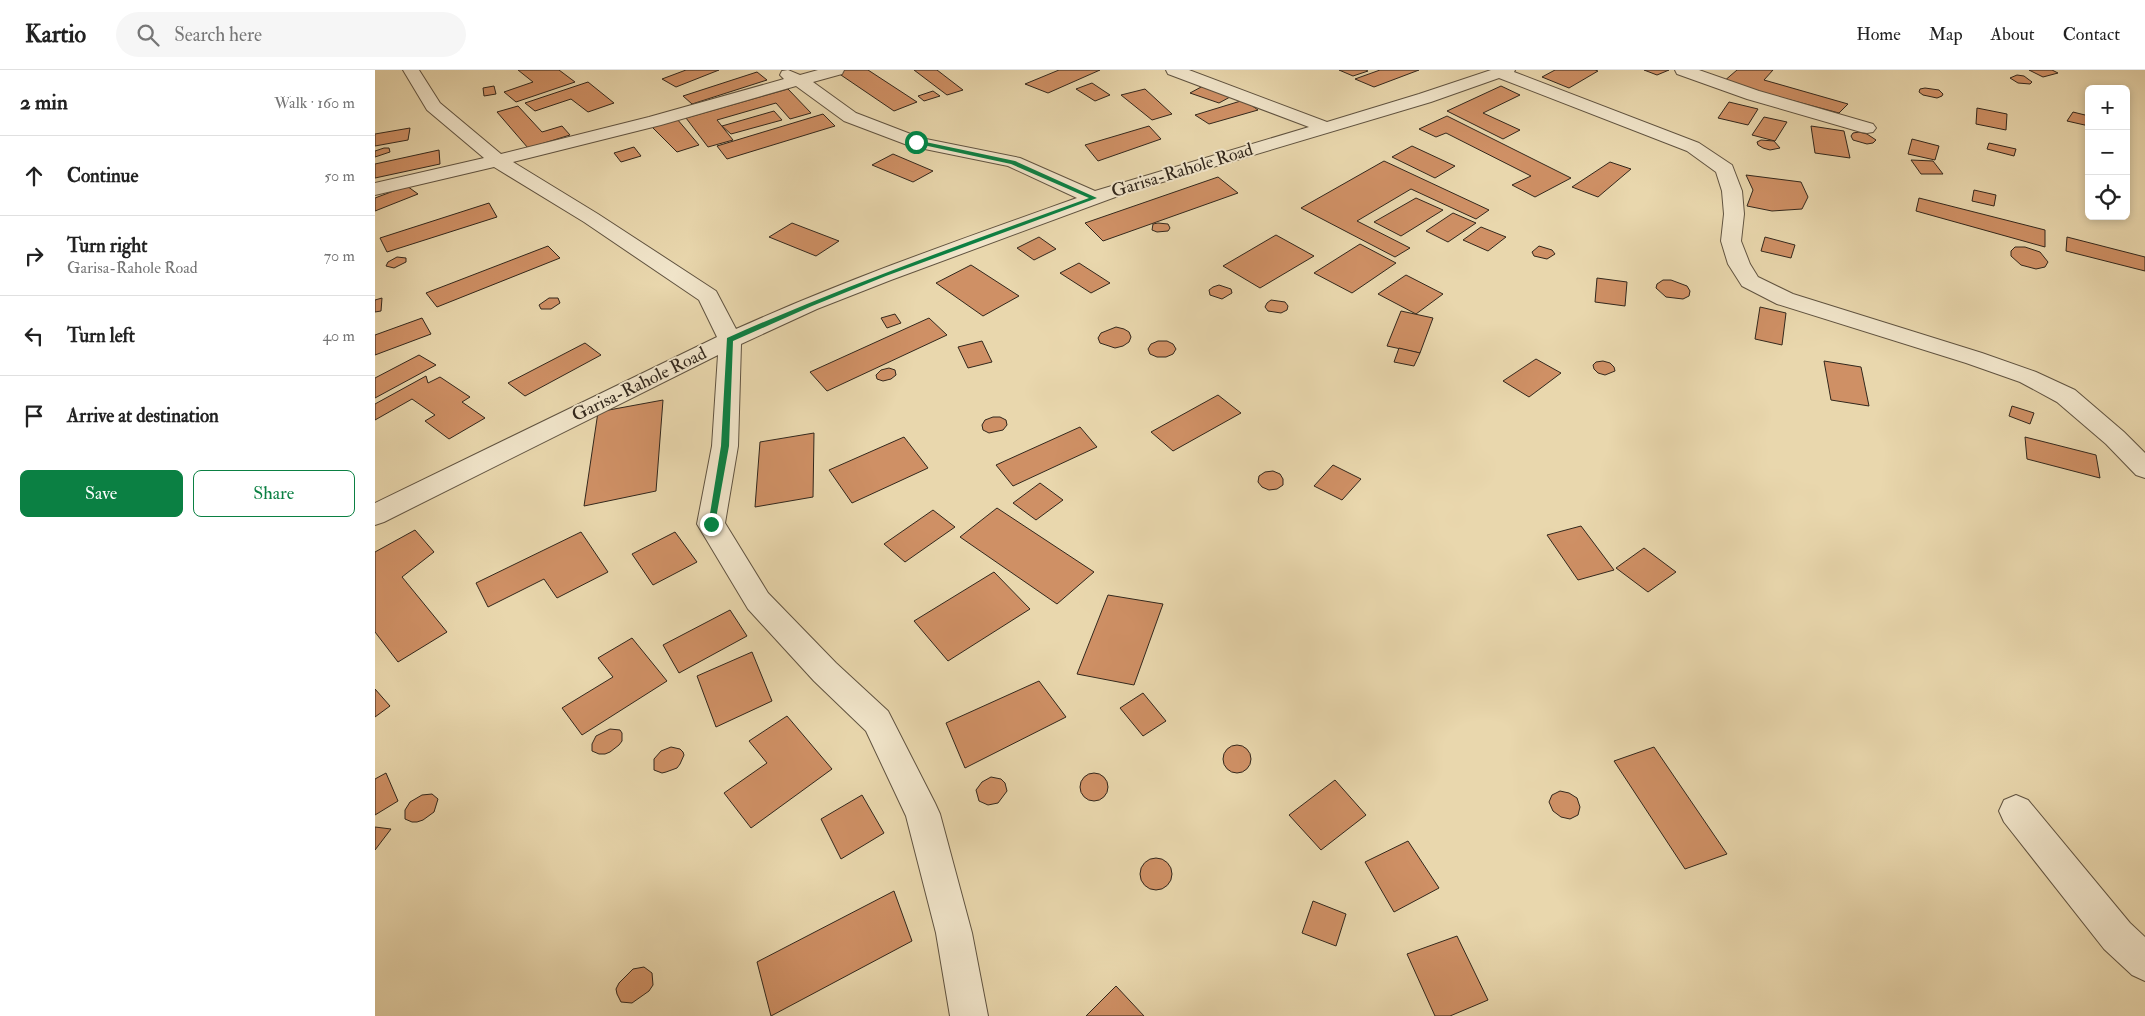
<!DOCTYPE html>
<meta charset="utf-8">
<style>
:root{--surface:#fff;--page:#f6f6f6;--text:#222;--muted:#767676;--line:#e0e0e0;--accent:#0b8043}
body{margin:0;font-family:"IM FELL Double Pica",serif;background:var(--page);color:var(--text)}
.controls{position:absolute;right:15px;top:15px;display:grid;overflow:hidden;border-radius:8px;box-shadow:0 2px 8px #0003}
.controls button{width:45px;height:45px;display:grid;place-items:center;padding:0;border:0;border-bottom:1px solid var(--line);background:var(--surface);color:var(--text);font:25px sans-serif}
.stop{position:absolute;width:15px;height:15px;margin:-11px;border:4px solid #0b8043;border-radius:50%;background:#fff}
.stop.end{background:#0b8043;border-color:#fff;box-shadow:0 1px 5px #0008}
.list{margin:0;padding:0;list-style:none}
h2{display:flex;justify-content:space-between;align-items:center;height:65px;margin:0;padding:0 20px;font-size:21px}
h2 small{font-size:16px;font-weight:400;color:var(--muted)}
.list li{display:grid;grid-template-columns:32px 1fr auto;gap:15px;align-items:center;box-sizing:border-box;height:80px;padding:0 20px;border-top:1px solid var(--line)}
.list b{display:block;font-size:19px;white-space:nowrap}
.list p{margin:0;font-size:16px;white-space:nowrap;color:var(--muted)}
.list em{font-size:16px;font-style:normal;color:var(--muted)}
.actions{display:flex;gap:10px;padding:15px 20px}
.actions a{flex:1;padding:11px 0;border:1px solid var(--accent);border-radius:8px;text-align:center;font-size:18px;color:var(--accent)}
.actions .main{background:var(--accent);color:#fff}
.icon{flex:none;width:28px;height:28px;fill:none;stroke:currentColor;stroke-width:2;stroke-linecap:round;stroke-linejoin:round}
.map{position:relative;flex:none;width:1770px;height:946px;overflow:hidden}
header{display:flex;align-items:center;gap:30px;box-sizing:border-box;height:70px;padding:0 25px;background:var(--surface);border-bottom:1px solid var(--line)}
header strong{font-size:24px}
nav{display:flex;gap:28px;margin-inline-start:auto;font-size:18px}
.search{width:350px;height:45px;background:var(--page);display:flex;align-items:center;gap:12px;box-sizing:border-box;padding:0 18px;border-radius:28px;color:var(--muted);font-size:19px}
main{display:flex}
aside{flex:1;background:var(--surface)}
.map>svg:first-child{display:block}
.building{fill:#cf9065;stroke:#32271c}
.lines{fill:none;stroke-linecap:round;stroke-linejoin:round}
.minor-casing{stroke:#605340;stroke-width:2}
.minor{fill:#f1e5ca;fill-rule:evenodd}
.route{fill:#0b8043}
.labels{text-anchor:middle;stroke-width:4;stroke-linejoin:round;paint-order:stroke}
.far-street-label{font-size:18px;fill:#32271c;stroke:#f1e5ca}
</style>
<header>
<strong>Kartio</strong>
<div class="search"><svg class="icon" aria-label="search" viewBox="0 0 24 24"><circle cx="10" cy="10" r="6"/><path d="M15 15l6 6"/></svg>Search here</div>
<nav><a>Home</a><a>Map</a><a>About</a><a>Contact</a></nav>
</header>
<main>
<aside>
<h2>2 min<small>Walk · 160 m</small></h2>
<ul class="list">
<li><svg class="icon" aria-label="ahead" viewBox="0 0 24 24"><path d="M12 20V5M6 11l6-6 6 6"/></svg><div><b>Continue</b></div><em>50 m</em></li>
<li><svg class="icon" aria-label="right" viewBox="0 0 24 24"><path d="M7 20v-9h11M14 6l5 5-5 5"/></svg><div><b>Turn right</b><p>Garisa-Rahole Road</p></div><em>70 m</em></li>
<li><svg class="icon" aria-label="left" viewBox="0 0 24 24"><path d="M17 20v-9H6M10 6l-5 5 5 5"/></svg><div><b>Turn left</b></div><em>40 m</em></li>
<li><svg class="icon" aria-label="arrive" viewBox="0 0 24 24"><path d="M6 21V4h12l-3 4 3 4H6"/></svg><div><b>Arrive at destination</b></div></li>
</ul>
<div class="actions"><a class="main">Save</a><a>Share</a></div>
</aside>
<div class="map">
<svg width="1770" height="946" viewBox="0 0 1770 946">
<rect width="100%" height="100%" fill="#e9d7ad"/>
<filter id="stains"><feTurbulence type="fractalNoise" baseFrequency=".004" numOctaves="4"/><feColorMatrix values="0 0 0 0 .2 0 0 0 0 .09 0 0 0 0 .02 0 0 0 .5 -.17"/></filter>
<radialGradient id="worn" r=".72"><stop offset=".6" stop-color="#630" stop-opacity="0"/><stop offset="1" stop-color="#630" stop-opacity=".3"/></radialGradient>
<g class="building">
<polygon points="143,0 184,0 200,12 141,32 129,22 158,12"/>
<polygon points="311,0 344,0 301,17 287,9"/>
<polygon points="470,0 493,0 542,32 519,41 463,3"/>
<polygon points="539,0 562,0 588,20 572,25"/>
<polygon points="684,0 725,0 673,23 650,14"/>
<polygon points="964,0 991,0 993,1 978,6"/>
<polygon points="1005,0 1044,0 999,17 980,9"/>
<polygon points="1180,0 1220,0 1223,1 1194,18 1167,7"/>
<polygon points="1269,0 1294,0 1282,5"/>
<polygon points="1362,0 1398,0 1389,10 1473,34 1464,43 1348,12"/>
<polygon points="1654,0 1677,0 1683,3 1668,7"/>
<polygon points="382,2 392,10 317,34 308,26"/>
<polygon points="1642,5 1649,6 1657,12 1655,14 1643,13 1635,8"/>
<polygon points="213,12 239,33 213,42 196,29 160,41 150,33"/>
<polygon points="717,13 735,25 720,31 701,19"/>
<polygon points="119,16 121,24 109,26 108,18"/>
<polygon points="828,16 855,27 844,33 815,23"/>
<polygon points="1126,16 1145,25 1108,43 1145,60 1128,69 1072,41"/>
<polygon points="1550,18 1564,20 1568,24 1567,26 1562,28 1548,25 1544,22 1545,19"/>
<polygon points="413,19 436,43 415,49 401,33 342,50 358,70 333,77 311,48"/>
<polygon points="770,19 797,44 777,50 746,25"/>
<polygon points="558,21 565,26 549,31 543,26"/>
<polygon points="869,30 883,40 834,54 820,45"/>
<polygon points="1354,32 1383,39 1373,55 1343,48"/>
<polygon points="143,36 167,62 187,56 195,65 153,78 122,42"/>
<polygon points="1602,38 1632,44 1631,60 1601,54"/>
<polygon points="399,41 407,50 356,64 347,56"/>
<polygon points="1698,42 1714,46 1714,56 1692,51"/>
<polygon points="448,44 460,56 352,89 342,76"/>
<polygon points="1072,46 1196,108 1160,127 1137,115 1156,106 1071,63 1061,67 1044,59"/>
<polygon points="1389,47 1412,52 1400,71 1377,65"/>
<polygon points="302,49 324,75 302,82 277,57"/>
<polygon points="774,56 786,69 723,91 710,75"/>
<polygon points="1436,56 1469,61 1475,88 1440,83"/>
<polygon points="35,58 33,70 0,76 0,64"/>
<polygon points="1484,62 1492,64 1501,70 1498,73 1492,74 1478,70 1476,66 1478,63"/>
<polygon points="1537,69 1564,76 1560,90 1533,84"/>
<polygon points="1386,70 1399,71 1405,78 1395,80 1388,78 1383,75 1382,72"/>
<polygon points="1614,73 1641,79 1639,86 1612,79"/>
<polygon points="1037,76 1080,96 1060,108 1017,87"/>
<polygon points="259,77 266,86 246,92 239,83"/>
<polygon points="9,78 14,78 15,82 0,87 0,81"/>
<polygon points="64,80 65,94 0,108 0,94"/>
<polygon points="518,84 558,101 538,112 497,95"/>
<polygon points="1536,90 1558,91 1568,104 1546,104"/>
<polygon points="1009,91 1114,140 1101,149 1036,119 982,151 1035,178 1020,187 926,138"/>
<polygon points="1235,92 1256,99 1223,127 1197,117"/>
<polygon points="1371,105 1426,112 1433,127 1427,139 1397,141 1372,136 1378,120"/>
<polygon points="843,107 863,123 728,171 710,153"/>
<polygon points="32,116 43,124 0,141 0,128"/>
<polygon points="1599,120 1621,125 1619,136 1597,131"/>
<polygon points="1041,128 1068,140 1026,166 999,152"/>
<polygon points="1544,128 1670,160 1670,177 1541,141"/>
<polygon points="114,133 122,147 12,182 5,168"/>
<polygon points="1078,143 1101,153 1073,172 1051,161"/>
<polygon points="417,153 464,171 441,186 394,167"/>
<polygon points="783,153 793,154 795,158 793,161 782,162 777,160 778,154"/>
<polygon points="1106,157 1131,167 1113,181 1088,170"/>
<polygon points="901,165 939,186 885,218 848,196"/>
<polygon points="664,167 681,179 659,190 642,178"/>
<polygon points="1390,167 1420,175 1416,188 1386,181"/>
<polygon points="1692,167 1770,187 1770,201 1691,181"/>
<polygon points="985,174 1021,193 977,223 939,203"/>
<polygon points="173,176 185,188 62,237 51,223"/>
<polygon points="1164,176 1177,180 1180,184 1172,189 1159,186 1157,182"/>
<polygon points="1640,177 1650,177 1665,182 1673,192 1670,197 1661,199 1646,195 1636,186 1636,181"/>
<polygon points="22,187 31,188 31,192 19,198 11,196 13,192"/>
<polygon points="704,193 735,213 716,223 685,203"/>
<polygon points="596,195 644,226 608,246 561,213"/>
<polygon points="1031,205 1068,224 1041,244 1003,224"/>
<polygon points="1222,208 1252,212 1250,236 1220,232"/>
<polygon points="1288,210 1296,210 1312,216 1315,221 1314,226 1308,229 1291,227 1281,218 1282,214"/>
<polygon points="844,215 856,219 857,223 847,229 835,225 834,220 838,217"/>
<polygon points="7,228 6,241 0,242 0,230"/>
<polygon points="174,228 183,228 185,233 176,239 166,239 164,235"/>
<polygon points="896,230 910,232 913,236 912,240 906,243 893,241 890,237 892,233"/>
<polygon points="1385,237 1411,243 1407,275 1380,269"/>
<polygon points="1026,241 1058,248 1045,283 1012,276"/>
<polygon points="520,244 526,253 512,258 506,248"/>
<polygon points="47,248 56,264 0,285 0,265"/>
<polygon points="554,248 572,265 452,321 435,302"/>
<polygon points="741,257 749,259 754,262 756,267 754,272 748,276 740,278 725,273 723,268 726,263"/>
<polygon points="607,271 617,292 593,298 583,277"/>
<polygon points="783,271 792,271 798,274 801,279 798,284 791,287 782,287 775,284 773,279 776,274"/>
<polygon points="210,273 226,285 150,326 133,313"/>
<polygon points="1024,278 1045,283 1039,296 1019,292"/>
<polygon points="44,285 61,295 0,328 0,308"/>
<polygon points="1161,289 1186,303 1154,327 1128,311"/>
<polygon points="1228,291 1235,293 1239,297 1240,301 1230,305 1223,303 1219,299 1218,295 1221,292"/>
<polygon points="1449,291 1486,297 1494,336 1456,330"/>
<polygon points="514,298 520,300 521,305 516,309 508,311 502,309 501,305 506,300"/>
<polygon points="51,306 53,313 65,307 95,327 87,332 110,348 74,369 50,351 60,345 37,329 0,350 0,334"/>
<polygon points="843,325 866,343 798,381 776,362"/>
<polygon points="288,330 281,421 209,436 223,342"/>
<polygon points="1637,336 1659,343 1655,354 1634,346"/>
<polygon points="618,347 625,347 631,350 632,355 628,360 614,363 608,360 607,355 610,350"/>
<polygon points="705,357 722,377 638,416 621,395"/>
<polygon points="439,363 438,427 380,437 385,372"/>
<polygon points="529,367 553,398 477,433 454,400"/>
<polygon points="1650,367 1721,385 1725,408 1652,389"/>
<polygon points="958,395 986,409 967,430 939,416"/>
<polygon points="898,401 905,404 908,409 908,415 902,419 894,420 887,417 883,412 884,406 890,402"/>
<polygon points="665,413 688,430 661,450 638,433"/>
<polygon points="622,438 719,502 682,534 585,467"/>
<polygon points="558,440 580,457 530,492 509,474"/>
<polygon points="1206,456 1239,500 1203,510 1172,465"/>
<polygon points="40,460 59,482 27,507 72,562 23,592 0,562 0,482"/>
<polygon points="206,462 233,502 182,528 169,509 113,537 101,513"/>
<polygon points="300,462 322,492 278,515 257,484"/>
<polygon points="1269,478 1301,502 1273,522 1241,498"/>
<polygon points="619,502 655,539 573,591 539,551"/>
<polygon points="733,525 788,534 759,615 702,604"/>
<polygon points="355,540 372,566 304,603 288,575"/>
<polygon points="257,568 292,611 207,665 187,638 238,607 223,588"/>
<polygon points="377,582 397,631 341,657 322,606"/>
<polygon points="664,611 691,647 590,698 571,653"/>
<polygon points="0,619 15,636 0,647"/>
<polygon points="768,623 791,651 768,666 745,638"/>
<polygon points="412,646 457,699 376,758 349,723 392,693 374,671"/>
<polygon points="235,659 245,660 247,663 247,671 244,675 235,682 230,684 224,684 217,681 217,674 221,666"/>
<circle cx="862" cy="689" r="14"/>
<polygon points="296,677 305,679 308,682 309,685 305,694 302,698 291,702 287,703 279,700 279,689 286,681"/>
<polygon points="1279,677 1352,784 1310,799 1239,691"/>
<circle cx="719" cy="717" r="14"/>
<polygon points="11,703 23,731 0,745 0,709"/>
<polygon points="616,707 626,709 630,713 632,721 623,733 613,735 604,731 601,720 607,712"/>
<polygon points="960,710 991,745 946,780 914,745"/>
<polygon points="1185,721 1194,723 1202,728 1205,737 1203,745 1195,749 1186,747 1178,741 1174,732 1177,725"/>
<polygon points="57,724 63,729 59,742 48,750 42,752 37,752 30,749 30,740 35,732 47,725"/>
<polygon points="487,725 509,763 466,789 446,749"/>
<polygon points="0,757 16,759 0,780"/>
<polygon points="1033,771 1064,818 1019,842 990,792"/>
<circle cx="781" cy="804" r="16"/>
<polygon points="519,821 537,871 396,946 382,892"/>
<polygon points="938,831 971,844 961,876 927,863"/>
<polygon points="1082,866 1113,930 1075,946 1060,946 1032,884"/>
<polygon points="269,897 277,903 278,915 274,921 257,933 246,932 242,924 241,919 244,913 258,899"/>
<polygon points="741,916 769,946 711,946"/>
</g>
<g class="lines">
<defs>
<g id="minor">
<path d="M28,0H44L65,33L126,84L274,47L409,9L405,5L407,1L413,0L425,5L443,0H469L467,4L438,12L481,43L546,68L645,88L720,121L934,57L793,4L791,0H814L952,52L1044,24L1116,0H1140L1139,2L1324,73L1357,95L1367,121L1369,144L1366,171L1375,194L1383,207L1418,224L1607,283L1661,302L1700,320L1749,362L1770,383V408L1761,405L1731,374L1682,332L1645,312L1591,293L1402,234L1367,216L1353,194L1346,171L1349,144L1347,121L1341,102L1312,81L1124,8L1056,32L754,122L516,210L442,239L366,274L363,376L350,453L393,523L461,593L513,641L560,733L565,744L597,863L613,946H575L561,863L531,746L491,661L439,611L373,539L322,454L337,376L343,285L9,452L0,455V433L342,267L324,230L209,152L119,97L0,125V113L109,88L52,40ZM421,16L469,51L535,76L633,96L702,128C587,169 472,209 361,259L341,221L223,144L138,92L286,55Z"/>
<polygon points="1300,0 1324,0 1384,21 1498,54 1501,58 1498,62 1492,63 1486,62 1372,29 1302,4"/>
<polygon points="1641,725 1653,730 1755,853 1770,867 1770,911 1757,905 1729,879 1629,752 1624,741 1629,730"/>
</g>
</defs>
<use href="#minor" class="minor-casing"/>
<use href="#minor" class="minor"/>
</g>
<path class="route" d="M541,70L640,91L722,128L511,206L437,236L358,271L354,376L340,454L338,456H333L346,376L352,268C471,215 593,172 714,128L636,94L539,73Z"/>
<g class="labels">
<g class="far-street-label">
<text transform="translate(807 100) rotate(-17)" y="6">Garisa-Rahole Road</text>
<text transform="translate(264 314) rotate(-26)" y="6">Garisa-Rahole Road</text>
</g>
</g>
<rect width="100%" height="100%" filter="url(#stains)"/>
<rect width="100%" height="100%" fill="url(#worn)"/>
</svg>
<div class="controls">
<button>+</button>
<button>−</button>
<button><svg class="icon" aria-label="locate" viewBox="0 0 24 24"><circle cx="12" cy="12" r="6"/><path d="M12 2v4M12 18v4M2 12h4M18 12h4"/></svg></button>
</div>
<div class="stop" style="left:541px;top:72px"></div>
<div class="stop end" style="left:336px;top:454px"></div>
</div>
</main>
